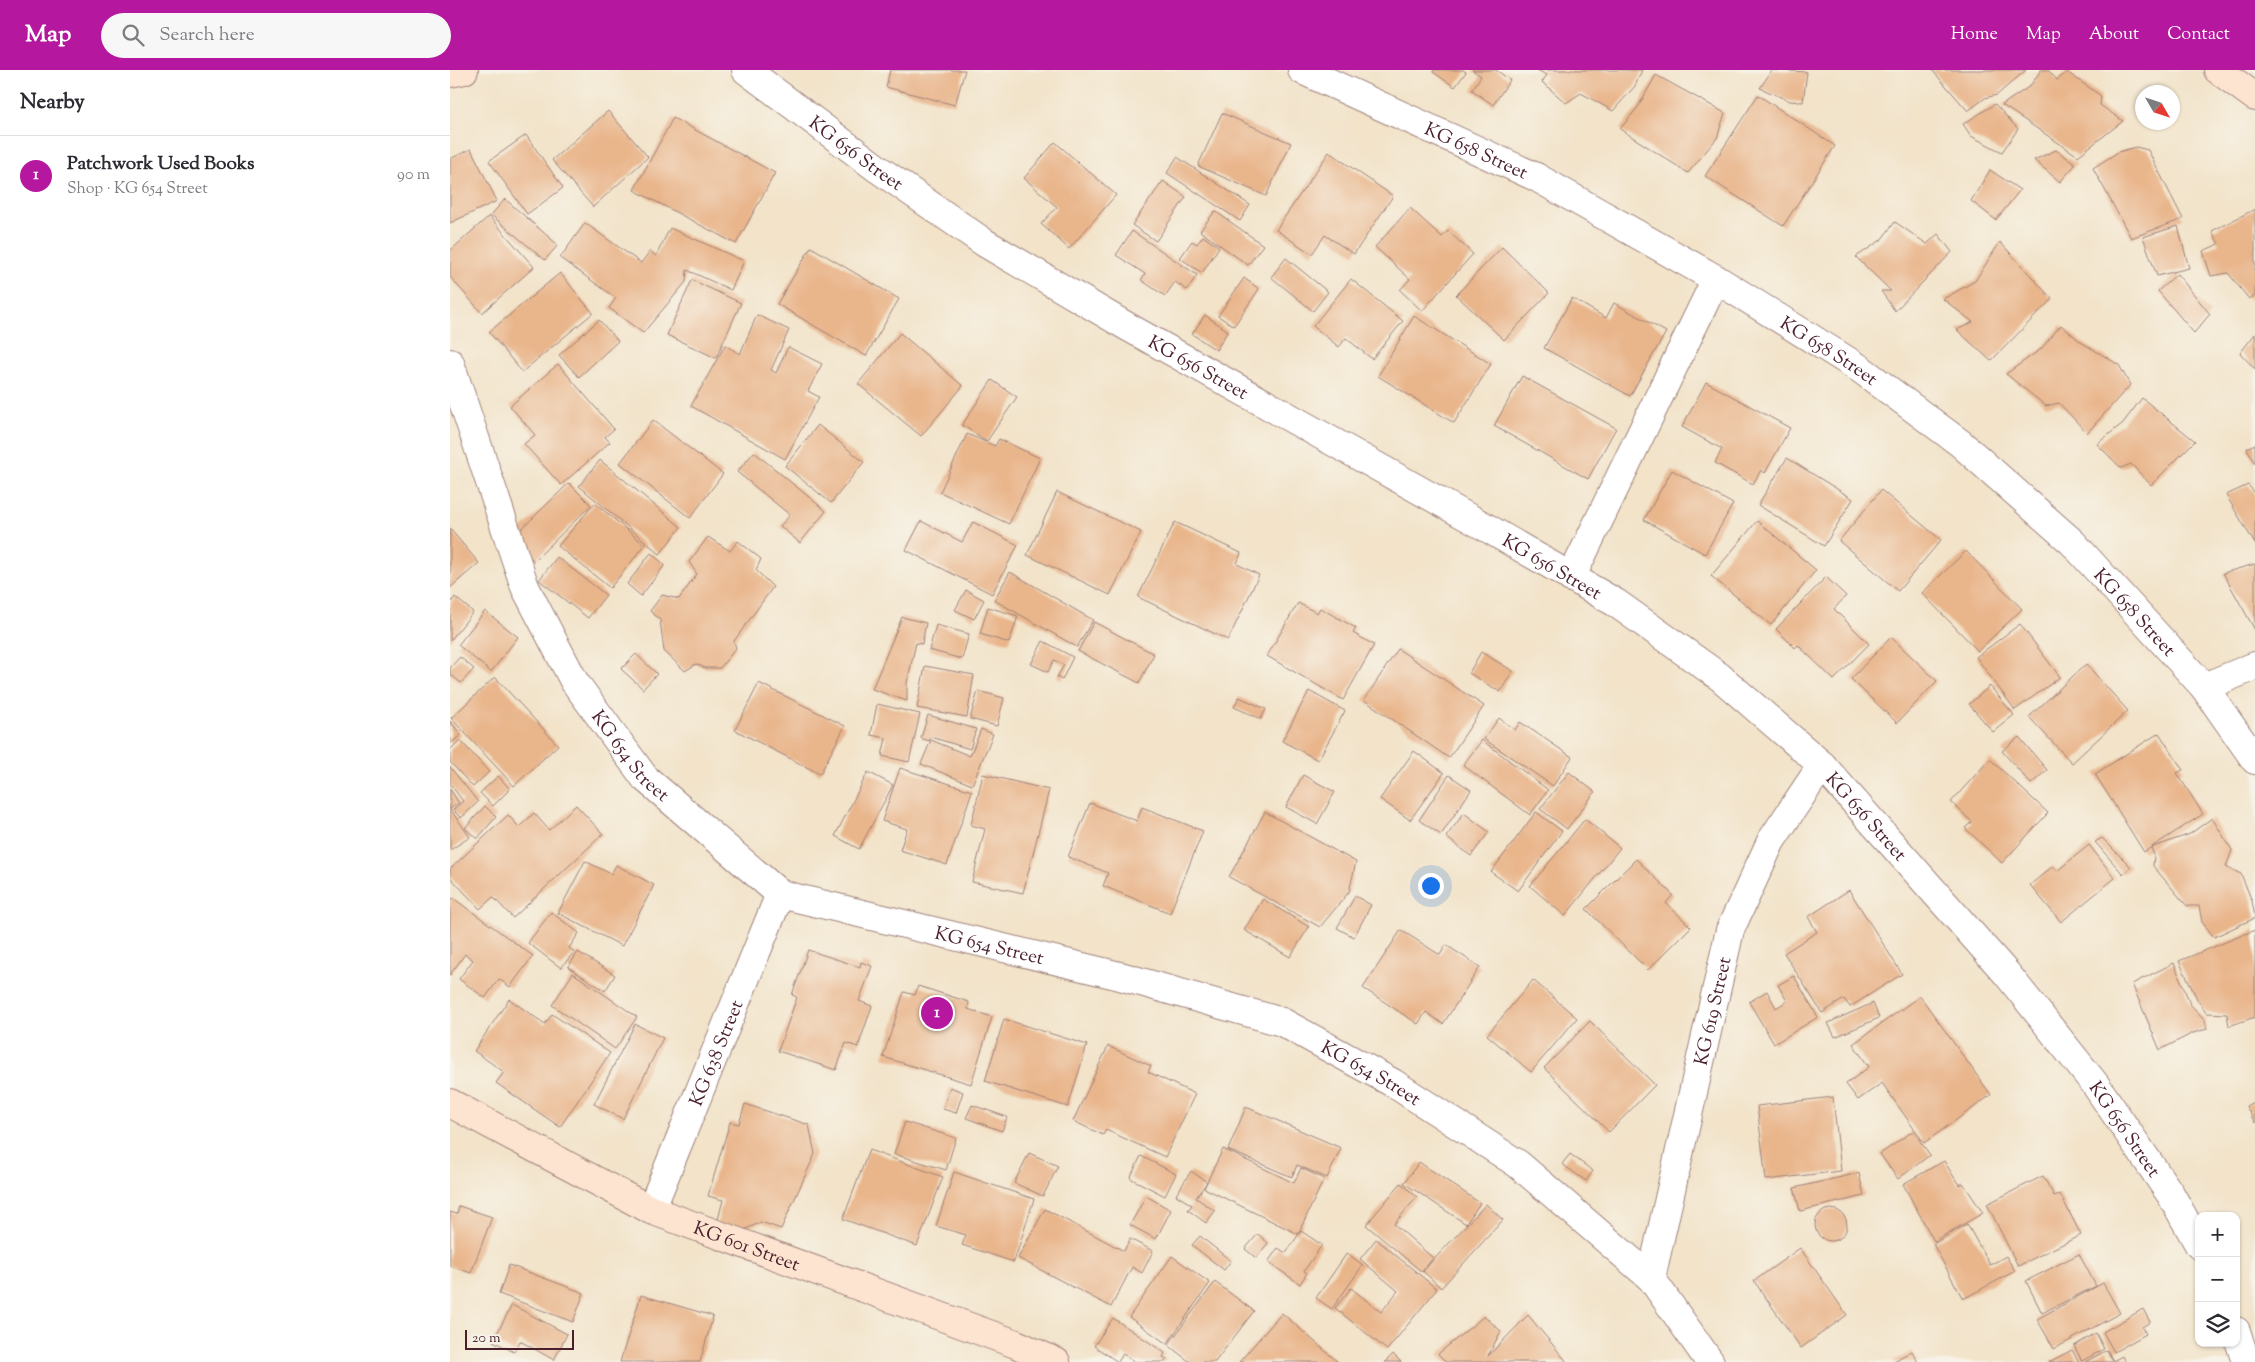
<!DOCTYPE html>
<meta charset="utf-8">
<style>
:root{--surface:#fff;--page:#f7f7f7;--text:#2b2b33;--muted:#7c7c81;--line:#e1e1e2;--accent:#b5179e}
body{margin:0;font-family:"Sorts Mill Goudy",serif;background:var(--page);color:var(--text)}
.controls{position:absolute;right:15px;bottom:15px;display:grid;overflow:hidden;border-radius:10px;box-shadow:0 1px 4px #0004}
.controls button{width:45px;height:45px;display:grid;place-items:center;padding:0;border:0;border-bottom:1px solid var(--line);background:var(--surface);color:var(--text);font:25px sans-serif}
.compass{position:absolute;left:1685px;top:15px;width:45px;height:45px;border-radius:50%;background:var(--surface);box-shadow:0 1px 4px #0004;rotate:129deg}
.scale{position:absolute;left:15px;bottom:12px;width:109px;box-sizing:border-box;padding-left:5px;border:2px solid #4a1f2b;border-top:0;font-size:14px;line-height:18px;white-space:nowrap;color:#4a1f2b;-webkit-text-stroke:4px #f7f3e8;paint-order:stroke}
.you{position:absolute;left:980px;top:815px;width:18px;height:18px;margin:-12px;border:4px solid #fff;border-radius:50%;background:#1a73e8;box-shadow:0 0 0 8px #1a73e833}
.badge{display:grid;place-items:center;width:32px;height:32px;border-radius:50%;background:var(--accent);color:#fff;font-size:16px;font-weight:700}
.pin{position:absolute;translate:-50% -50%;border:2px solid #fff;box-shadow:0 1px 5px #0006}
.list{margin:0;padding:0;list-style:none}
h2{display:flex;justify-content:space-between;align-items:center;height:65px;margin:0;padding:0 20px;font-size:21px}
h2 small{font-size:16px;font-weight:400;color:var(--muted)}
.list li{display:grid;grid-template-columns:32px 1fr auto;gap:15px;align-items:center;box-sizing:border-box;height:80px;padding:0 20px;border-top:1px solid var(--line)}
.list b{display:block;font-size:19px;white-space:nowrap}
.list p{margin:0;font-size:16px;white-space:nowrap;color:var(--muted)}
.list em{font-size:16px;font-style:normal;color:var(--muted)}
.icon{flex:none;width:28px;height:28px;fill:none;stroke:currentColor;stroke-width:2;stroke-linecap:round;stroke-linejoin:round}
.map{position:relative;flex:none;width:1805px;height:1292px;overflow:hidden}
header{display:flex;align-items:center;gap:30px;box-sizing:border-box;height:70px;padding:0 25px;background:var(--accent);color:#fff}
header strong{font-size:24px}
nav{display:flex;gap:28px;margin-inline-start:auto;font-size:18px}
.search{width:350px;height:45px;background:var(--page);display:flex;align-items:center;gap:12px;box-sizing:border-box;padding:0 18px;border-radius:28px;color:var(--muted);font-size:19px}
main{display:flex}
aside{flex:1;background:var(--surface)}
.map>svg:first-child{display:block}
.building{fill:#e9b58b}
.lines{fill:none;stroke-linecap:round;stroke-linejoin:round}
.street-casing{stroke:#9e817a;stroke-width:30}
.secondary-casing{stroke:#9e817a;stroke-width:30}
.street{stroke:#fff;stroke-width:28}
.secondary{stroke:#fde4d1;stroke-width:28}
.labels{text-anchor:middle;stroke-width:4;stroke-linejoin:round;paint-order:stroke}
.street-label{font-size:19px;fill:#4a1f2b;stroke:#f7f3e8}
</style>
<header>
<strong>Map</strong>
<div class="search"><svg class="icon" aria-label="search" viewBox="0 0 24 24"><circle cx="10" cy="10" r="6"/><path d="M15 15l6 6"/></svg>Search here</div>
<nav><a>Home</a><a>Map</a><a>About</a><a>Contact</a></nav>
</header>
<main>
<aside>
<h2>Nearby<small></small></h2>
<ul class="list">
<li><span class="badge">1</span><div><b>Patchwork Used Books</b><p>Shop · KG 654 Street</p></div><em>90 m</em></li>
</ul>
</aside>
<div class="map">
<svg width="1805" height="1292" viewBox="0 0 1805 1292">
<rect width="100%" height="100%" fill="#f7f3e8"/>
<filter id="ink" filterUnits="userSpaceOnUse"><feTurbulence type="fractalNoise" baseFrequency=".02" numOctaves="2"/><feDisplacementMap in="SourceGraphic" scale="10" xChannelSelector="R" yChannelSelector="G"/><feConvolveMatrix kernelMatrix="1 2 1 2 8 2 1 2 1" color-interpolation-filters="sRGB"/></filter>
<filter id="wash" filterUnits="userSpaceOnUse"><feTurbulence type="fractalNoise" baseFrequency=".0096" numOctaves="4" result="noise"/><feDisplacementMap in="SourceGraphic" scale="20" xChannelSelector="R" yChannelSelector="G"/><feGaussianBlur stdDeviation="1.12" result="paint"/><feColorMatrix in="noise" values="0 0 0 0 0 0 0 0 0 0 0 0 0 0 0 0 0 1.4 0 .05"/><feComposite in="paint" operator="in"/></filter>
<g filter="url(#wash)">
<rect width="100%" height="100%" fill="#f2e3c9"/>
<g id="blocks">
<g class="building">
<polygon points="440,0 515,0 505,35 436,17"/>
<polygon points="984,0 1013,0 1016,2 1005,17 983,2"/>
<polygon points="1022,0 1046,0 1060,10 1043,35 1022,20 1031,6"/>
<polygon points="1087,0 1192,0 1185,16 1163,41 1131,23 1116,33 1092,12 1097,5"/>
<polygon points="1322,0 1357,2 1353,32 1340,31 1310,18"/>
<polygon points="1482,0 1576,0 1547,25 1535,28 1518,41"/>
<polygon points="1591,0 1598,0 1607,10 1617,2 1651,26 1650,35 1673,51 1628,86 1552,35 1580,16"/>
<polygon points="1206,5 1275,43 1267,68 1238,103 1170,59 1188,37"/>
<polygon points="1308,25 1385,76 1333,156 1255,106"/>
<polygon points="1545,34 1568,59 1552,82 1521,66 1513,54"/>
<polygon points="158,41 198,87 143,137 102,90"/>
<polygon points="772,43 841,73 816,126 748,96"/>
<polygon points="223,48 325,103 286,174 184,120"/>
<polygon points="76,65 113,118 77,144 39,91"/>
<polygon points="605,72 666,125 619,179 591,154 607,137 574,108"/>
<polygon points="1686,77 1698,80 1733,149 1681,168 1643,98 1668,82"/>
<polygon points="21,79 47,131 0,153 0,89"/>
<polygon points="1606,80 1626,94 1610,112 1584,90"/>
<polygon points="879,82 943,126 904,184 875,165 862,184 826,160"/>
<polygon points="727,87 800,135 790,151 717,103"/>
<polygon points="1540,100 1570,120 1546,150 1521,131"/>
<polygon points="713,111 736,127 706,171 682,155"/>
<polygon points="55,129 108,175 95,190 41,145"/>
<polygon points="960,138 992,167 998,161 1023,184 972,241 950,220 960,209 925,177"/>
<polygon points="1805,139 1805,226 1799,229 1778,203 1761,206 1753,181 1769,174 1762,161"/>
<polygon points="765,141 813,175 798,195 750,161"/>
<polygon points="39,146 84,197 32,243 0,207 0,181"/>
<polygon points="1445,152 1477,174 1488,164 1502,182 1445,241 1431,221 1441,221 1406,187 1431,170"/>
<polygon points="135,153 191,193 200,181 206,186 220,158 294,191 281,220 237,200 236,212 193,263 159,238 166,228 110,188"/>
<polygon points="1728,156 1739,198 1707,206 1693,167"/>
<polygon points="682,161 747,205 737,220 725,212 715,226 691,210 695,204 666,185"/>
<polygon points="753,166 769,177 752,203 730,188 742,171 747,174"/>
<polygon points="1550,172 1602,229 1541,291 1507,260 1523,252 1493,229 1525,211"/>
<polygon points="361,177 449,229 416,286 327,234"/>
<polygon points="1052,177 1099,223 1054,270 1006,225"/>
<polygon points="836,188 878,222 863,241 821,207"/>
<polygon points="110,203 143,243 72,302 39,262"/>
<polygon points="1727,204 1760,244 1744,263 1708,221"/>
<polygon points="794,208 809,219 784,256 768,246"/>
<polygon points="901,209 953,251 922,289 896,268 889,277 863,256"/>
<polygon points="242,210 291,233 266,288 217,265"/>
<polygon points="1122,228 1156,248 1164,233 1216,262 1180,326 1094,278"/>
<polygon points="307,245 339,260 321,300 326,303 338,277 372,294 358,321 369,327 335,389 241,336 275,275 290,284"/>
<polygon points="755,245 778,261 766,280 742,264"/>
<polygon points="964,246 1041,294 1004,353 928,306"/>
<polygon points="149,250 168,271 129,307 109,285"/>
<polygon points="1611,255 1631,272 1669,295 1680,315 1637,363 1609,333 1596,336 1556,304 1591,279"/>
<polygon points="450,263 513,316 471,366 408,314"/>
<polygon points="1805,264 1805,299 1790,283"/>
<polygon points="108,294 164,359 155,367 160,372 111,415 74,374 85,365 60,336"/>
<polygon points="1072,306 1166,358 1138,409 1044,356"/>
<polygon points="542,310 567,327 537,371 512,355"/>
<polygon points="1256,312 1340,358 1315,403 1311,400 1303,414 1265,393 1272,379 1232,357"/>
<polygon points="1692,328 1745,371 1701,415 1681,394 1671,398 1647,374 1673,353"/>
<polygon points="203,350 273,404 240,448 170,393"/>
<polygon points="368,355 414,392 381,433 335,396"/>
<polygon points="517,364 545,376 549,369 590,388 559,454 490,422"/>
<polygon points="1805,374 1805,394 1797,378"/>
<polygon points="304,382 376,441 350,473 330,456 340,445 287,402"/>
<polygon points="1337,388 1403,429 1374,476 1308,435"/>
<polygon points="150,390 231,457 210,484 129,416"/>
<polygon points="1222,400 1283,434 1255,484 1194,450"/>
<polygon points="119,413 141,435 84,491 62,468"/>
<polygon points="1798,415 1805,423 1805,474 1776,425"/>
<polygon points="1431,420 1491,470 1448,521 1389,471"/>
<polygon points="607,422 691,462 660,525 577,485"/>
<polygon points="145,433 195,475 160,518 108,476"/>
<polygon points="471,451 512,472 523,452 568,475 542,524 456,480"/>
<polygon points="1307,451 1366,500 1321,555 1261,506"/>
<polygon points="725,452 791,483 787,494 809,505 778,570 688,527"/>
<polygon points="0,459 29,493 0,518"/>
<polygon points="258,467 280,481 288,471 311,489 306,500 323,517 284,571 286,578 270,598 255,598 246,594 235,601 214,581 210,550 200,541 212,525 229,529 247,504 239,492"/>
<polygon points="1516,481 1572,539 1528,581 1472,523"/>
<polygon points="201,483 215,495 191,526 177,514"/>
<polygon points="107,487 156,525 138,548 89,510"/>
<polygon points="1805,494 1805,560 1773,503"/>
<polygon points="560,502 643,550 627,577 544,530"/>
<polygon points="1376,507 1396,526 1384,539 1419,574 1384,610 1348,575 1345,578 1326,559"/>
<polygon points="516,520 534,530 524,549 505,540"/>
<polygon points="5,527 23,542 0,571 0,534"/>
<polygon points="848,533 867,543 870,538 906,558 903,563 924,575 893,630 817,586"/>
<polygon points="538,537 568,546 559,573 530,564"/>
<polygon points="35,541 68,567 41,602 8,575"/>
<polygon points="452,547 476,553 472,574 466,573 457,613 457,631 422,619"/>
<polygon points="644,552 704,584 689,613 628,581"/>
<polygon points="1570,554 1610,607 1565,640 1526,587"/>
<polygon points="486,555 519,564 512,589 479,580"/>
<polygon points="1441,567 1487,611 1447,653 1401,609"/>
<polygon points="593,571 623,587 612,610 607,607 614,595 604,590 598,602 581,594"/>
<polygon points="948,579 1034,636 999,688 914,630"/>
<polygon points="1031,582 1063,601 1050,622 1019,603"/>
<polygon points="186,584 207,604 193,619 171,599"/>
<polygon points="10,587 24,599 11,613 0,604 0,598"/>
<polygon points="1636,594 1678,641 1622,693 1579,647"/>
<polygon points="475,596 524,605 517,647 467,638"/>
<polygon points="45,607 108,675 64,716 1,648"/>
<polygon points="309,613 395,656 370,704 285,660"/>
<polygon points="1540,616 1564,645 1543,662 1519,634"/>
<polygon points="528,621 554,628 547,656 520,649"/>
<polygon points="859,621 895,641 868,690 832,671"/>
<polygon points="789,627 816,639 811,649 784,637"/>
<polygon points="427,634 470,644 459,692 432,686 436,668 421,665"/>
<polygon points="478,645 526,659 520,679 481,667 479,671 471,668"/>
<polygon points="1049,648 1065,660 1070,652 1122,687 1103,716 1034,669"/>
<polygon points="0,651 11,665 0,674"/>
<polygon points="531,659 543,664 522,715 471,694 481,670 520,686"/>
<polygon points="1709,663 1733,700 1727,703 1753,744 1694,782 1645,704"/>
<polygon points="1569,667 1597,700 1581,714 1552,681"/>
<polygon points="10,670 39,702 23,717 0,692 0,680"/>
<polygon points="1032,670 1098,720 1080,745 1013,695"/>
<polygon points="964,681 994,703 960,750 930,729"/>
<polygon points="1540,689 1598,743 1552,793 1515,758 1522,752 1501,732"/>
<polygon points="0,697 28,732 11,748 3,740 13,731 0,714"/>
<polygon points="450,698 522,721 497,795 450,780 457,759 432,751"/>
<polygon points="418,702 443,715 409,779 385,766"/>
<polygon points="1119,702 1145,722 1117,759 1090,739"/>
<polygon points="533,704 599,720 573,823 522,812 535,759 521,755"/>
<polygon points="853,705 885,722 867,754 836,737"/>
<polygon points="999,705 1021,720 991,765 969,750"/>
<polygon points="48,706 60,719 43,736 30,723"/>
<polygon points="0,719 9,733 0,739 20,767 0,780"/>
<polygon points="640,733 687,751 692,737 753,761 720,843 653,816 658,803 618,787"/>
<polygon points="126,735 153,764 63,848 43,827 30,839 0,807 0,799 58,745 69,757 84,743 99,760"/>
<polygon points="35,736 46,747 27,769 15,758"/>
<polygon points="815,742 906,792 899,822 870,857 779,807"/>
<polygon points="1086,742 1112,761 1068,821 1041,802"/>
<polygon points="1014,743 1039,762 1021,786 996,767"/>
<polygon points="1762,748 1782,780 1776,797 1791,804 1802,831 1805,848 1764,867 1752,852 1749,836 1737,836 1703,796 1704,785 1701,778 1740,764"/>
<polygon points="1135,749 1170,778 1115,846 1080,816"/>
<polygon points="1652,768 1681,797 1673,804 1645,772"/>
<polygon points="1639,775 1665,808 1611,852 1580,815 1603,796 1607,801"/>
<polygon points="1186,789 1223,825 1216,833 1241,857 1198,900 1136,839"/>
<polygon points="135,791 161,804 166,795 204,815 172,876 108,843"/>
<polygon points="1399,820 1452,904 1400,937 1394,929 1372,943 1334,883 1367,862 1358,847"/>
<polygon points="905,826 921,835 904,867 887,858"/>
<polygon points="3,828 83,886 60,917 49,909 35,928 9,909 23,890 15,884 0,905 0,832"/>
<polygon points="813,829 859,857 840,887 794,860"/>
<polygon points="101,842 129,863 119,878 124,882 111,898 78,873"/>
<polygon points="951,860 990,885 996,875 1030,897 993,954 976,942 968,954 913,918"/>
<polygon points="1805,860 1805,947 1779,956 1777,944 1757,943 1748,931 1729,891"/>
<polygon points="358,880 410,897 411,892 422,896 409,931 422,936 408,977 396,973 386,1000 328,981 347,927 342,925"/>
<polygon points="128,882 165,905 155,921 118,897"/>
<polygon points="1724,893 1740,934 1755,950 1757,959 1743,963 1710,980 1682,914"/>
<polygon points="123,903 187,947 165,979 102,935"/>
<polygon points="1344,906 1368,947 1324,974 1299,932 1317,921 1326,938 1337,931 1328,915"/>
<polygon points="1083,910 1127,948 1081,1002 1037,965"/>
<polygon points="468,916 519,932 518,939 542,947 521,1014 433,987 454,922 465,925"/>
<polygon points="1470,926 1541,1025 1474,1073 1432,1013 1408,1030 1396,1014 1419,997 1403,974"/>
<polygon points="59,929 95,954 102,944 160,983 110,1057 46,1013 54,1002 24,981"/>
<polygon points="1423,933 1429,948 1385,967 1378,953"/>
<polygon points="554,949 637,975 618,1037 535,1011"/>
<polygon points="1140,951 1205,1015 1159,1062 1094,998"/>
<polygon points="185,954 213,968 173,1049 144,1034"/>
<polygon points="658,976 701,996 698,1002 745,1024 715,1087 656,1060 653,1065 623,1051"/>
<polygon points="500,1017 513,1022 506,1043 493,1039"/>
<polygon points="1383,1027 1391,1101 1316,1110 1307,1036"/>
<polygon points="1805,1031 1805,1053 1796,1036"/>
<polygon points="295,1034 359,1055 365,1084 331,1159 311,1152 283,1165 267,1153 273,1130 258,1126 280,1052 289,1054"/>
<polygon points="522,1035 557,1047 552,1061 516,1048"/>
<polygon points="796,1037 891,1078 877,1108 847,1095 842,1107 778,1080"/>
<polygon points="455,1052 506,1068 496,1100 444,1084"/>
<polygon points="1463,1061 1480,1085 1448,1109 1430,1084"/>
<polygon points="773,1079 844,1113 851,1098 874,1109 848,1164 754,1118"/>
<polygon points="419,1080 493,1107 467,1176 393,1149"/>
<polygon points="579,1083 608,1096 593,1126 564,1113"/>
<polygon points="1120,1084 1143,1101 1136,1111 1112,1094"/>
<polygon points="691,1086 726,1104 715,1126 680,1108"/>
<polygon points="1494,1091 1509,1115 1513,1113 1533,1143 1484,1171 1453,1114"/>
<polygon points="969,1092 1030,1133 1016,1154 954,1113"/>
<polygon points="741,1101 757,1112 746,1128 765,1141 756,1153 738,1140 742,1135 726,1125"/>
<polygon points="504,1102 584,1129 564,1192 512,1175 516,1165 486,1156"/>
<polygon points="1409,1103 1414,1126 1350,1141 1344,1118"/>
<polygon points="1593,1106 1604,1126 1610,1124 1631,1165 1568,1196 1537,1134"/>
<polygon points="951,1113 967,1127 944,1154 983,1188 972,1202 916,1155"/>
<polygon points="696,1126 721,1140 706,1169 680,1155"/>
<polygon points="1036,1134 1053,1150 991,1218 973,1201"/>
<polygon points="9,1136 42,1147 21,1203 0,1196 0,1142 7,1144"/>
<polygon points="595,1139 674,1181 680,1169 703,1181 692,1203 682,1197 661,1237 568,1188"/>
<circle cx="1381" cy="1155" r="16"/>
<polygon points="1517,1154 1540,1195 1556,1186 1565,1201 1513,1229 1483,1174"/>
<polygon points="851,1161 872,1175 854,1201 857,1203 850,1214 818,1192 828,1178 836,1183"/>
<polygon points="808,1164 818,1173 806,1188 795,1179"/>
<polygon points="750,1166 781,1191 774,1200 742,1175"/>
<polygon points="926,1169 987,1219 937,1280 885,1238 901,1218 931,1242 948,1221 910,1189"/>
<polygon points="1350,1178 1397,1245 1351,1278 1304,1211"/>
<polygon points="897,1183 913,1195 882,1239 866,1228"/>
<polygon points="1629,1184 1646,1216 1592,1243 1576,1211"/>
<polygon points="722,1186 760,1213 717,1274 679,1247"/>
<polygon points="59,1195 134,1223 123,1252 49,1224"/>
<polygon points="765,1212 804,1241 765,1292 740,1292 718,1275"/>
<polygon points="1653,1213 1670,1243 1604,1279 1587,1249"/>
<polygon points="191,1225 263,1246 250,1292 170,1292"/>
<polygon points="62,1235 117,1264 104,1290 70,1271 64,1282 43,1271"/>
<polygon points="1693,1239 1700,1252 1692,1257 1696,1264 1664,1282 1653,1262"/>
<polygon points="832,1243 888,1292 789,1292"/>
<polygon points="1078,1245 1117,1292 996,1292 988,1284 1034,1246 1051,1261 1038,1286"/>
<polygon points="663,1248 715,1283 713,1287 717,1289 715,1292 685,1292 673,1284 668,1292 644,1276"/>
<polygon points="1646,1263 1654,1279 1632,1291 1624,1276"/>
<polygon points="1622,1280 1629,1292 1599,1292"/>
<polygon points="1657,1280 1663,1291 1672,1286 1675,1292 1635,1292"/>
<polygon points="1462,1281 1468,1292 1442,1292"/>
<polygon points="943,1284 951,1292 935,1292"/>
</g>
</g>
</g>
<g filter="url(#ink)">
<use href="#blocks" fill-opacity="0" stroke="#9e817a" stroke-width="1"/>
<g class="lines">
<defs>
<g id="street">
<path id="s1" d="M296,0L428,99L535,173L678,257L1039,459L1166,533L1270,607L1372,695L1557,904L1645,1014L1721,1125L1749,1175"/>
<path id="s2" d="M852,0L1086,107L1266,209L1409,298L1510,373L1622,472L1754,617L1805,690"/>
<path id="s3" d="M0,293L75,517L124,611L195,708L330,824L670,906L832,952L943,1013L1068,1094L1201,1208L1260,1292"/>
<polyline points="1121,508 1266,209"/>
<polyline points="1754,617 1805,596"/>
<path id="s4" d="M201,1140L330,824"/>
<path id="s5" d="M1201,1208L1280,860L1321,771L1372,695"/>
<polyline points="1786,1261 1796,1292"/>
</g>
<g id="secondary">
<polyline points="1768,0 1805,27"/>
<polyline points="0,3 14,0"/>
<path id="s6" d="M0,1033L201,1140L566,1274L606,1292"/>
</g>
</defs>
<use href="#street" class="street-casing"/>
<use href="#secondary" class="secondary-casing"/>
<use href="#street" class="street"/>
<use href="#secondary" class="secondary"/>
</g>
</g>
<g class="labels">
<g class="street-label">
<text dy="7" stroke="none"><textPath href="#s2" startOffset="192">KG 658 Street</textPath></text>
<text dy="7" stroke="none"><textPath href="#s1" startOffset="138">KG 656 Street</textPath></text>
<text dy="7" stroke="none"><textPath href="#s2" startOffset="598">KG 658 Street</textPath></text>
<text dy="7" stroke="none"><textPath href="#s1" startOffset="542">KG 656 Street</textPath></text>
<text dy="7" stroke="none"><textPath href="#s1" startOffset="948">KG 656 Street</textPath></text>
<text dy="7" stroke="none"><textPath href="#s2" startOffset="1002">KG 658 Street</textPath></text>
<text dy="7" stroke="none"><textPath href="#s3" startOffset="436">KG 654 Street</textPath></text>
<text dy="7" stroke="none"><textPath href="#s1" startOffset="1352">KG 656 Street</textPath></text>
<text dy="7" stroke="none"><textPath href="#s3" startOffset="856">KG 654 Street</textPath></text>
<text dy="7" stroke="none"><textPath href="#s5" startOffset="274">KG 619 Street</textPath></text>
<text dy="7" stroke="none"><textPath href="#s4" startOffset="170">KG 638 Street</textPath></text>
<text dy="7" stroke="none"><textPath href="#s3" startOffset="1261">KG 654 Street</textPath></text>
<text dy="7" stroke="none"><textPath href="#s1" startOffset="1758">KG 656 Street</textPath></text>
<text dy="7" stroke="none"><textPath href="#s6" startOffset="330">KG 601 Street</textPath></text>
</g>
</g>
</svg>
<div class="controls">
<button>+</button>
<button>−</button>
<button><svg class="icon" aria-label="layers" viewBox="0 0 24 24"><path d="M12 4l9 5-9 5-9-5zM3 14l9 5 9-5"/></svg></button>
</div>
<svg class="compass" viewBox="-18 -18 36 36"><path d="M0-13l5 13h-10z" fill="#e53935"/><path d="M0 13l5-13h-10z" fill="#7c7c81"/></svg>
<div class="scale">20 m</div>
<div class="you"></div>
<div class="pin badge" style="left:487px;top:943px">1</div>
</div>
</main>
